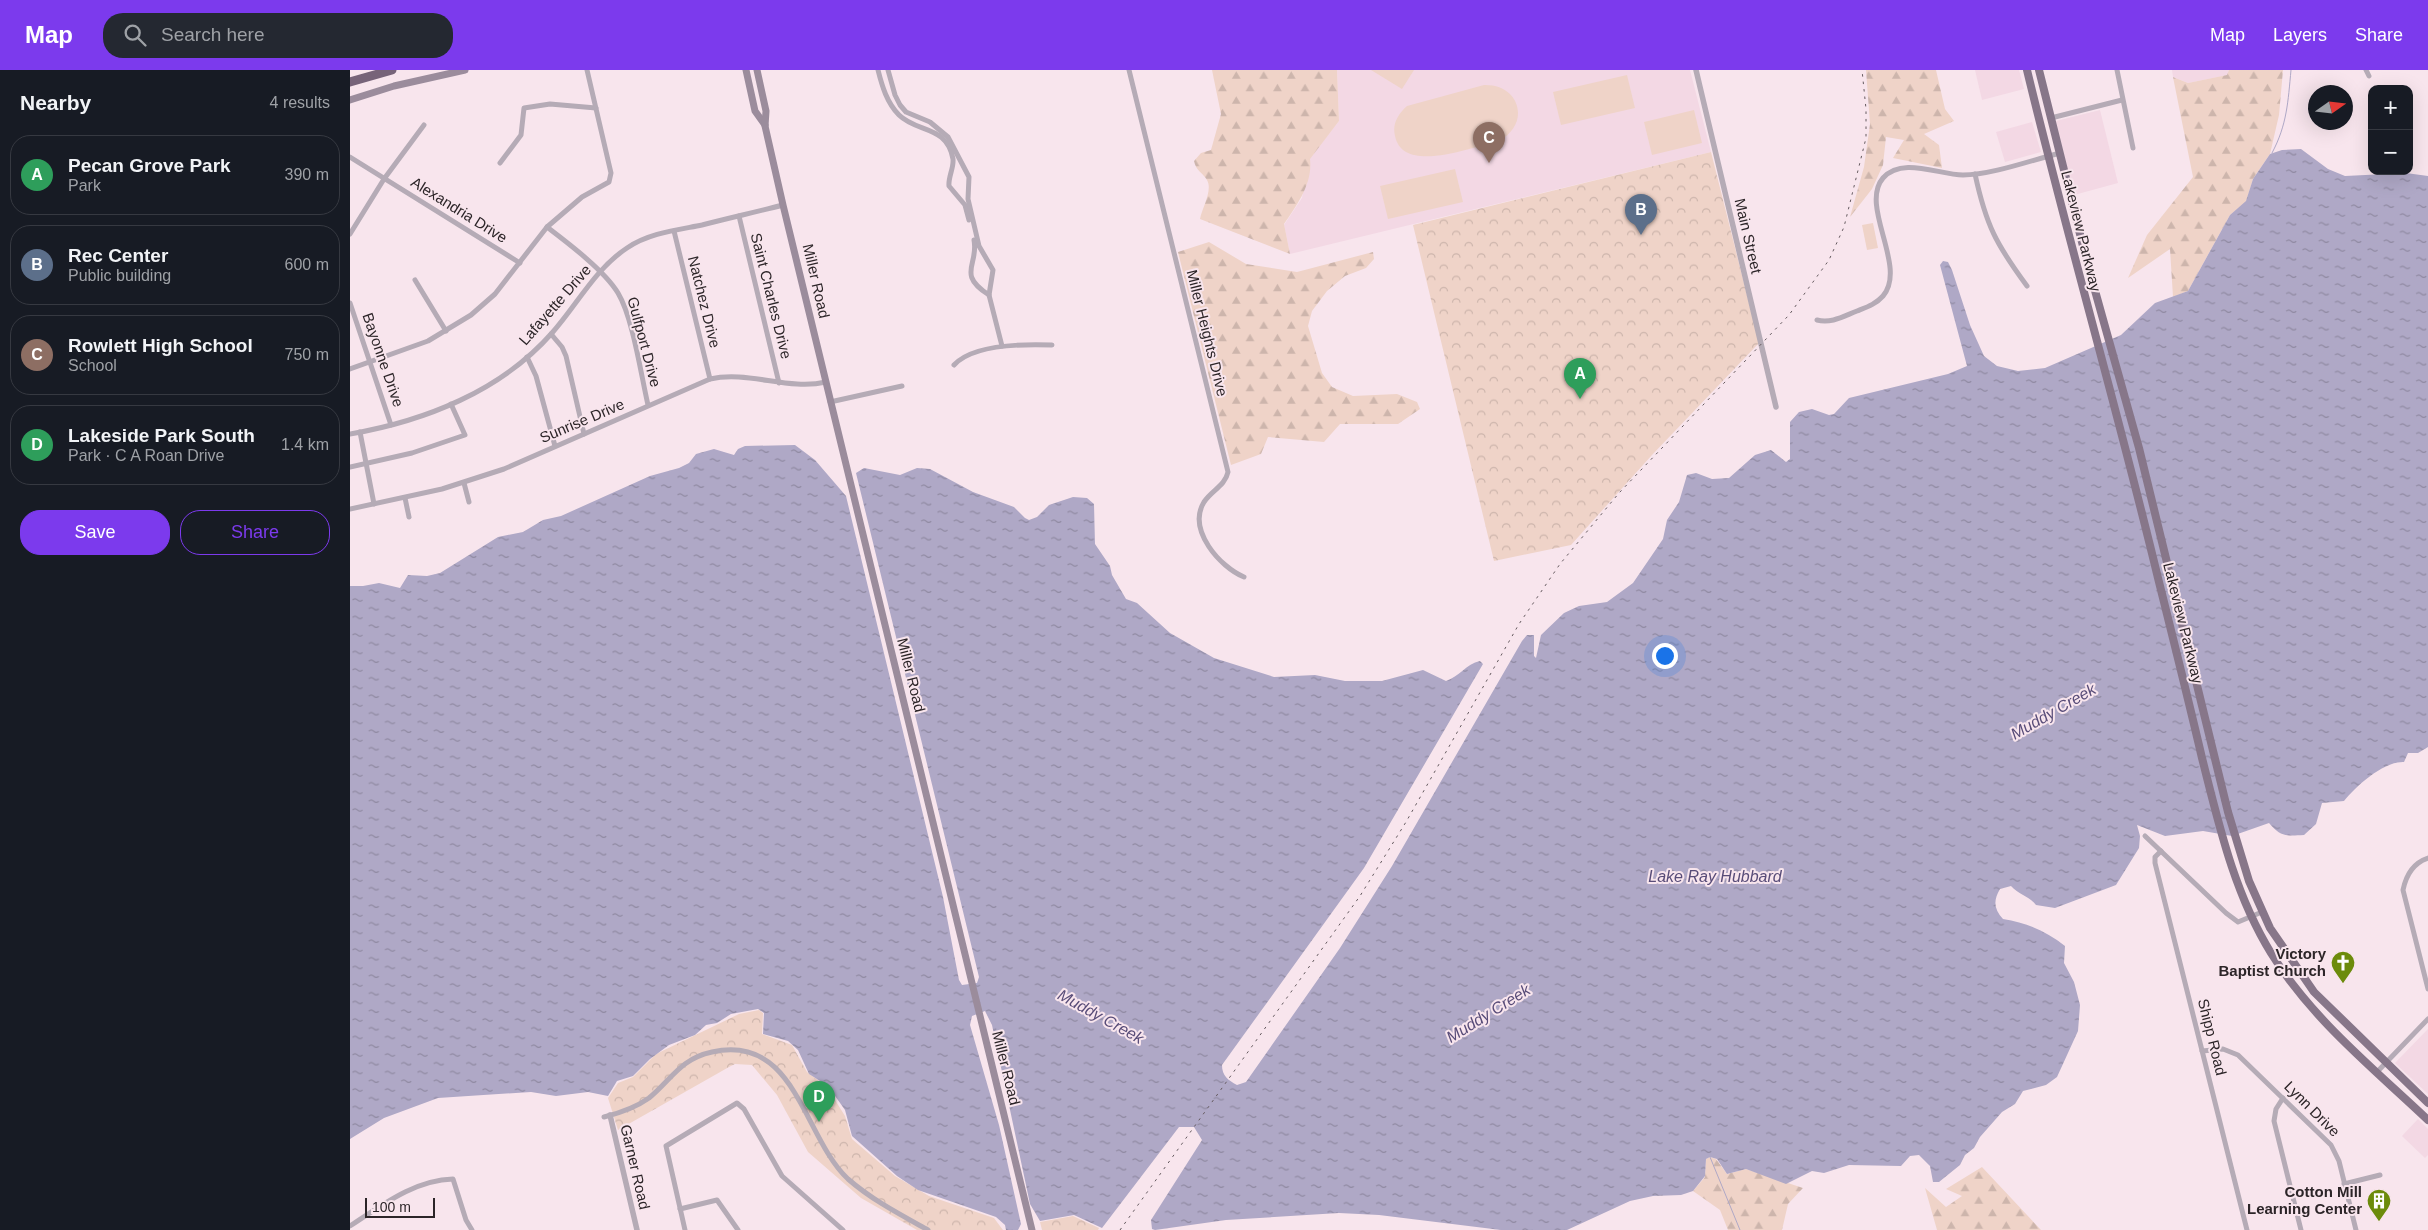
<!DOCTYPE html>
<meta charset="utf-8">
<style>
:root{--surface:#171b24;--page:#242831;--text:#f1f3f6;--muted:#9ea1a6;--line:#363941;--accent:#7c3aed}
body{margin:0;font-family:Arial,sans-serif;background:var(--page);color:var(--text)}
.controls{position:absolute;right:15px;top:15px;display:grid;overflow:hidden;border-radius:10px;box-shadow:0 5px 20px #0002}
.controls button{width:45px;height:45px;display:grid;place-items:center;padding:0;border:0;border-bottom:1px solid var(--line);background:var(--surface);color:var(--text);font:25px sans-serif}
.compass{position:absolute;left:1958px;top:15px;width:45px;height:45px;border-radius:50%;background:var(--surface);box-shadow:0 5px 20px #0002;rotate:76deg}
.scale{position:absolute;left:15px;bottom:12px;width:70px;box-sizing:border-box;padding-left:5px;border:2px solid #2c2528;border-top:0;font-size:14px;line-height:18px;white-space:nowrap;color:#2c2528;-webkit-text-stroke:4px #f8e5ed;paint-order:stroke}
.you{position:absolute;left:1314px;top:585px;width:18px;height:18px;margin:-12px;border:4px solid #fff;border-radius:50%;background:#1a73e8;box-shadow:0 0 0 8px #1a73e833}
.badge{display:grid;place-items:center;width:32px;height:32px;border-radius:50%;background:var(--accent);color:#fff;font-size:16px;font-weight:700}
.pin{position:absolute;translate:-50% -41px;filter:drop-shadow(0 1px 2px #0008)}
.pin::after{content:'';position:absolute;top:26px;width:18px;height:15px;background:inherit;clip-path:polygon(0 0,100% 0,50% 100%)}
.list{margin:0;padding:0;list-style:none}
h2{display:flex;justify-content:space-between;align-items:center;height:65px;margin:0;padding:0 20px;font-size:21px}
h2 small{font-size:16px;font-weight:400;color:var(--muted)}
.list li{display:grid;grid-template-columns:32px 1fr auto;gap:15px;align-items:center;box-sizing:border-box;height:80px;margin:0 10px 10px;padding:0 10px;border:1px solid var(--line);border-radius:20px}
.list b{display:block;font-size:19px;white-space:nowrap}
.list p{margin:0;font-size:16px;white-space:nowrap;color:var(--muted)}
.list em{font-size:16px;font-style:normal;color:var(--muted)}
.actions{display:flex;gap:10px;padding:15px 20px}
.actions a{flex:1;padding:11px 0;border:1px solid var(--accent);border-radius:20px;text-align:center;font-size:18px;color:var(--accent)}
.actions .main{background:var(--accent);color:#fff}
.icon{flex:none;width:28px;height:28px;fill:none;stroke:currentColor;stroke-width:2;stroke-linecap:round;stroke-linejoin:round}
.map{position:relative;flex:none;width:2078px;height:1160px;overflow:hidden}
header{display:flex;align-items:center;gap:30px;box-sizing:border-box;height:70px;padding:0 25px;background:var(--accent);color:#fff}
header strong{font-size:24px}
nav{display:flex;gap:28px;margin-inline-start:auto;font-size:18px}
.search{width:350px;height:45px;background:var(--page);display:flex;align-items:center;gap:12px;box-sizing:border-box;padding:0 18px;border-radius:20px;color:var(--muted);font-size:19px}
main{display:flex}
aside{flex:1;background:var(--surface)}
.map>svg:first-child{display:block}
.built{fill:#f3d8e4}
.green{fill:#efd3c8}
.forest{fill:url(#forest-firs)}
.park{fill:url(#park-crowns)}
.water{fill:url(#water-ripples)}
.lines{fill:none;stroke-linecap:round;stroke-linejoin:round}
.stream{stroke:#afa8c6;stroke-width:1}
.minor{stroke:#b5abb6;stroke-width:5}
.tertiary{stroke:#b5abb6;stroke-width:5.5}
.secondary{stroke:#9b8c9c;stroke-width:7}
.primary{stroke:#877689;stroke-width:8}
.motorway{stroke:#776379;stroke-width:9}
.rail{stroke:#655a5f;stroke-width:1;stroke-dasharray:2.5 5;stroke-linecap:butt}
.labels{text-anchor:middle;stroke-width:4;stroke-linejoin:round;paint-order:stroke}
.street-label{font-size:15px;fill:#2c2528;stroke:#f8e5ed}
.poi-label{font-size:15px;font-weight:bold;fill:#2c2528;stroke:#f8e5ed;text-anchor:end}
.water-label{font-size:16px;font-style:italic;fill:#584c78;stroke:#f8e5ed}
</style>
<header>
<strong>Map</strong>
<div class="search"><svg class="icon" aria-label="search" viewBox="0 0 24 24"><circle cx="10" cy="10" r="6"/><path d="M15 15l6 6"/></svg>Search here</div>
<nav><a>Map</a><a>Layers</a><a>Share</a></nav>
</header>
<main>
<aside>
<h2>Nearby<small>4 results</small></h2>
<ul class="list">
<li><span class="badge" style="background:#2e9e5b">A</span><div><b>Pecan Grove Park</b><p>Park</p></div><em>390 m</em></li>
<li><span class="badge" style="background:#5c6f8a">B</span><div><b>Rec Center</b><p>Public building</p></div><em>600 m</em></li>
<li><span class="badge" style="background:#8d6e63">C</span><div><b>Rowlett High School</b><p>School</p></div><em>750 m</em></li>
<li><span class="badge" style="background:#2e9e5b">D</span><div><b>Lakeside Park South</b><p>Park · C A Roan Drive</p></div><em>1.4 km</em></li>
</ul>
<div class="actions"><a class="main">Save</a><a>Share</a></div>
</aside>
<div class="map">
<svg width="2078" height="1160" viewBox="0 0 2078 1160">
<defs>
<pattern id="forest-firs" width="22" height="20" patternUnits="userSpaceOnUse" patternTransform="scale(1.25)"><rect width="22" height="20" fill="#efd3c8"/><path d="M5 1l3.5 6h-7zM16 11l3.5 6h-7z" fill="#cdb5ac"/></pattern>
<pattern id="park-crowns" width="20" height="18" patternUnits="userSpaceOnUse" patternTransform="scale(1.25)"><rect width="20" height="18" fill="#efd3c8"/><path d="M2 6a3 3 0 1 1 6 0M12 15a3 3 0 1 1 6 0" fill="none" stroke="#cdb5ac"/></pattern>
<pattern id="water-ripples" width="26" height="14" patternUnits="userSpaceOnUse" patternTransform="scale(1.25)"><rect width="26" height="14" fill="#afa8c6"/><path d="M2 4q2-2 4 0t4 0M15 11q2-2 4 0t4 0" fill="none" stroke="#8f89a1"/></pattern>
</defs>
<rect width="100%" height="100%" fill="#f8e5ed"/>
<g class="built">
<polygon points="987,0 1340,0 1361,82 940,184 934,155 952,128 959,89 989,51"/>
<polygon points="1625,0 1669,0 1674,19 1632,30"/>
<polygon points="1822,0 1879,0 1878,5 1838,13 1823,7"/>
<polygon points="1750,40 1768,113 1724,125 1706,51"/>
<polygon points="1682,52 1691,82 1655,92 1646,62"/>
<polygon points="2078,959 2078,1024 2045,993"/>
<polygon points="2068,1049 2078,1059 2078,1085 2075,1088 2052,1066"/>
</g>
<g class="green">
<polygon points="1021,0 1064,0 1052,19"/>
<polygon points="1277,5 1285,38 1211,55 1203,22"/>
<path d="M1134,15C1171,14 1181,55 1148,71C1122,77 1053,105 1045,66C1042,54 1048,44 1057,36Z"/>
<polygon points="1344,40 1352,73 1302,85 1294,52"/>
<polygon points="1105,99 1113,132 1038,149 1030,116"/>
<polygon points="1523,153 1528,178 1517,180 1512,155"/>
</g>
<g class="forest">
<path d="M862,0H987L989,51L960,89C963,113 947,135 934,154L940,184L850,149C852,138 863,120 857,110C852,102 846,101 844,91L851,83L861,80L871,44Z"/>
<polygon points="1516,0 1586,0 1595,39 1604,51 1574,64 1589,75 1592,98 1543,88 1554,70 1536,67 1533,95 1522,119 1500,147 1514,97 1520,54"/>
<polygon points="1879,0 1933,0 1929,45 1920,84 1903,109 1896,132 1880,145 1838,221 1823,227 1820,179 1778,208 1797,165 1843,107 1823,7 1838,13 1877,5"/>
<polygon points="859,172 896,194 947,202 1023,182 1024,189 1016,198 995,206 977,221 962,241 958,256 972,303 982,317 1003,326 1047,324 1067,332 1070,339 1048,354 990,354 974,372 918,367 911,384 881,395 828,182"/>
<polygon points="1360,1087 1366,1089 1377,1104 1396,1099 1453,1118 1438,1134 1432,1160 1378,1160 1370,1140 1343,1121 1355,1107 1356,1089"/>
<polygon points="1632,1097 1691,1160 1587,1160 1575,1118 1596,1137 1612,1126 1596,1119"/>
</g>
<g class="park">
<polygon points="1361,82 1409,273 1302,385 1221,475 1144,491 1063,155"/>
<polygon points="409,940 413,943 412,964 442,975 457,1002 477,1017 495,1046 502,1069 545,1106 579,1126 644,1148 653,1160 567,1160 511,1128 458,1082 427,1025 402,995 385,994 379,997 268,1060 258,1028 268,1013 283,1007 306,984 389,944"/>
<polygon points="723,1146 749,1158 748,1160 692,1160 690,1152"/>
</g>
<path class="water" d="M1951,79L1978,99L1995,106L2056,103L2078,106V677L2068,683H2058L2054,692C2034,691 2006,716 1994,731L1972,733L1966,754L1954,765C1936,766 1931,767 1919,753L1882,766L1853,761L1815,766L1787,755L1790,766L1789,778L1766,815L1705,838L1686,835C1679,826 1669,825 1661,816L1650,819C1643,831 1644,839 1653,849C1677,853 1696,861 1715,876L1714,893L1724,912L1730,935L1728,961L1707,1007L1696,1015L1673,1021L1665,1034L1652,1042L1630,1067L1624,1078L1615,1085L1610,1095L1589,1112H1583L1580,1096L1569,1085L1560,1086L1551,1096L1499,1095L1474,1103L1462,1101L1436,1114L1396,1099L1377,1104L1367,1089L1360,1087L1356,1089L1355,1106L1343,1121L1331,1125L1303,1126L1280,1131L1217,1160H1151L1029,1145L989,1143L876,1150L805,1160L802,1159L801,1150L852,1070L844,1057H829L752,1158L724,1145L690,1151L680,1134L642,955L635,941L622,946L620,955L649,1055L671,1154L668,1160H656L655,1155L646,1147L568,1120L547,1106L502,1066L495,1040L478,1016L459,1004L448,980L438,971L413,964L414,943L408,939L381,944L367,953L356,955L345,965L319,975L300,989L283,1006L267,1011L258,1026L238,1022L206,1026L181,1022L88,1028L34,1048L0,1069V516H13L29,513L50,518L58,505L77,506L90,503L148,467L173,462L193,450L211,446L300,406L329,398L339,393L346,384L364,379L384,385L388,379L395,376L445,375L465,390L496,426L593,827L609,910L612,915L627,913L629,907L506,403L514,398L550,405L567,398L580,399L623,422L664,437L675,448L679,450L687,447L699,435L723,427L737,428L744,434L745,474L760,496L762,505L776,529L787,533L820,563L864,588L924,607L965,605L995,611H1032L1073,600L1096,611C1109,607 1116,594 1130,591L1133,594L1014,798L872,995C872,1006 878,1010 887,1015L896,1012L990,878L1042,796L1172,571L1177,565H1184V586L1186,588L1191,565L1214,543L1229,536L1257,532L1283,513L1313,469L1317,450L1329,432L1337,405L1346,403L1362,409L1379,408L1405,385L1421,380L1436,392L1440,389V352L1449,342L1462,339L1479,345L1484,344L1499,328L1598,304L1617,296L1590,195L1593,191L1598,192L1602,200L1620,255L1634,286L1647,296L1668,301L1695,298L1771,265L1805,233L1838,221L1880,145L1896,131L1903,109L1920,84L1932,80Z"/>
<g class="lines">
<g class="stream">
<path d="M1922,83C1937,55 1938,32 1941,0"/>
<polyline points="1360,1087 1390,1160"/>
</g>
<g class="minor">
<path d="M528,0C532,16 537,33 549,45C567,63 597,55 603,89C604,98 598,107 599,116L615,135L619,150"/>
<polyline points="538,0 545,25 550,35 556,42 580,52 598,67 619,107 618,129 629,176 643,200 639,225 652,276"/>
<path d="M779,0L878,402C875,416 862,420 854,432C837,460 870,497 894,507"/>
<polyline points="1767,0 1783,78"/>
<polyline points="2016,0 2019,6"/>
<polyline points="1701,48 1772,30"/>
<polyline points="0,87 170,193"/>
<polyline points="150,93 171,65 174,38 200,34 246,38"/>
<path d="M1625,104C1636,155 1646,174 1677,216"/>
<polyline points="389,146 429,313"/>
<path d="M197,157C218,173 255,201 268,223C283,248 291,305 298,335"/>
<polyline points="324,161 360,309"/>
<polyline points="0,164 34,109 74,55"/>
<path d="M624,170C629,195 606,204 639,225"/>
<polyline points="65,210 96,261"/>
<polyline points="0,233 41,355"/>
<path d="M1467,250C1481,254 1494,246 1507,241C1517,237 1526,234 1533,226C1558,197 1509,136 1533,108C1552,86 1589,105 1613,105C1641,105 1682,90 1710,83"/>
<polyline points="201,264 212,277 216,286 234,364"/>
<polyline points="177,287 186,306 205,376"/>
<path d="M604,295C623,274 675,274 702,275"/>
<polyline points="0,299 78,271 121,245 145,224 197,157 232,127 259,112 261,103 237,0"/>
<polyline points="480,332 552,316"/>
<polyline points="10,362 24,434"/>
<path d="M0,364C75,351 151,321 202,263C227,235 245,199 277,178C299,163 327,160 352,155C379,148 406,142 433,135"/>
<polyline points="0,397 62,383 115,365 101,334"/>
<polyline points="114,413 119,432"/>
<polyline points="55,428 59,447"/>
<path d="M0,439L92,419L154,399L360,309C398,300 438,321 476,312"/>
<polyline points="1795,766 1876,843 1888,852 1912,842"/>
<polyline points="1811,781 1805,787 1805,793 1897,1160"/>
<path d="M2078,788C2063,793 2056,805 2053,820L2078,919"/>
<polyline points="1852,981 1873,979 1888,985 1981,1075 1989,1091 2006,1160"/>
<polyline points="2027,1002 2078,949"/>
<polyline points="1933,1028 1926,1039 1924,1051 1951,1160"/>
<path d="M254,1047C270,1043 285,1038 299,1028C322,1009 330,989 362,982C446,963 453,1067 498,1109C522,1130 551,1145 578,1160"/>
<polyline points="1994,1114 2030,1105"/>
<polyline points="330,1139 367,1130 388,1160"/>
<path d="M0,1156C31,1136 64,1110 103,1109L116,1150L122,1160"/>
<polyline points="335,1160 316,1076 387,1033 394,1039 432,1106 493,1160"/>
</g>
<g class="tertiary">
<polyline points="1346,0 1426,337"/>
<polyline points="260,1045 287,1160"/>
</g>
<g class="secondary">
<polyline points="396,0 405,41 415,55"/>
<polyline points="407,0 416,41 415,56 433,135 682,1160"/>
<polyline points="0,30 44,16 115,0"/>
</g>
<g class="primary">
<path d="M1677,0C1718,170 1767,338 1808,508C1823,568 1838,628 1852,688C1869,755 1884,823 1921,883C1961,948 2023,998 2078,1050"/>
<polyline points="1689,0 1737,192 1789,378 1878,742 1899,811 1920,858 1964,922 2078,1033"/>
</g>
<polyline class="motorway" points="0,12 42,0"/>
<polyline class="rail" points="770,1160 1010,826 1056,752 1169,554 1210,494 1269,423 1439,245 1479,190 1494,157 1516,68 1516,39 1512,0"/>
</g>
<defs>
<symbol id="church-pin" viewBox="-11 -11 22 30"><path d="M0 17L-7.5 6A9.5 9.5 0 1 1 7.5 6Z" fill="#6c8b0b" stroke="#f8e5ed"/><path d="M-1.2-6h2.4v3.5h3.3v2.4h-3.3V6h-2.4V-.1h-3.3v-2.4h3.3Z" fill="#fff"/></symbol>
<symbol id="building-pin" viewBox="-11 -11 22 30"><path d="M0 17L-7.5 6A9.5 9.5 0 1 1 7.5 6Z" fill="#6c8b0b" stroke="#f8e5ed"/><path d="M-4-6H4V6H1V3H-1V6H-4ZM-2.5-4.3h1.7v1.8h-1.7ZM.8-4.3h1.7v1.8H.8ZM-2.5-1h1.7V.8h-1.7ZM.8-1h1.7V.8H.8Z" fill="#fff"/></symbol>
</defs>
<g fill-rule="evenodd">
<use href="#church-pin" x="1979" y="879" width="28" height="38"/>
<use href="#building-pin" x="2015" y="1117" width="28" height="38"/>
</g>
<g class="labels">
<g class="street-label">
<text transform="translate(109 140) rotate(32)" y="5">Alexandria Drive</text>
<text transform="translate(1731 161) rotate(76)" y="5">Lakeview Parkway</text>
<text transform="translate(1398 166) rotate(77)" y="5">Main Street</text>
<text transform="translate(466 211) rotate(77)" y="5">Miller Road</text>
<text transform="translate(421 226) rotate(76)" y="5">Saint Charles Drive</text>
<text transform="translate(354 232) rotate(76)" y="5">Natchez Drive</text>
<text transform="translate(205 235) rotate(-49)" y="5">Lafayette Drive</text>
<text transform="translate(857 263) rotate(76)" y="5">Miller Heights Drive</text>
<text transform="translate(294 272) rotate(75)" y="5">Gulfport Drive</text>
<text transform="translate(33 290) rotate(71)" y="5">Bayonne Drive</text>
<text transform="translate(232 351) rotate(-23)" y="5">Sunrise Drive</text>
<text transform="translate(1833 553) rotate(76)" y="5">Lakeview Parkway</text>
<text transform="translate(561 605) rotate(76)" y="5">Miller Road</text>
<text transform="translate(1862 967) rotate(76)" y="5">Shipp Road</text>
<text transform="translate(656 998) rotate(76)" y="5">Miller Road</text>
<text transform="translate(1962 1039) rotate(45)" y="5">Lynn Drive</text>
<text transform="translate(285 1097) rotate(77)" y="5">Garner Road</text>
</g>
<g class="poi-label">
<text x="1976" y="889">Victory<tspan x="1976" dy="17">Baptist Church</tspan></text>
<text x="2012" y="1127">Cotton Mill<tspan x="2012" dy="17">Learning Center</tspan></text>
</g>
<g class="water-label">
<text transform="translate(1703 641) rotate(-30)" y="6">Muddy Creek</text>
<text x="1365" y="812">Lake Ray Hubbard</text>
<text transform="translate(1138 943) rotate(-32)" y="6">Muddy Creek</text>
<text transform="translate(751 946) rotate(29)" y="6">Muddy Creek</text>
</g>
</g>
</svg>
<div class="controls">
<button>+</button>
<button>−</button>
</div>
<svg class="compass" viewBox="-18 -18 36 36"><path d="M0-13l5 13h-10z" fill="#e53935"/><path d="M0 13l5-13h-10z" fill="#9ea1a6"/></svg>
<div class="scale">100 m</div>
<div class="you"></div>
<div class="pin badge" style="left:1230px;top:329px;background:#2e9e5b">A</div>
<div class="pin badge" style="left:1291px;top:165px;background:#5c6f8a">B</div>
<div class="pin badge" style="left:1139px;top:93px;background:#8d6e63">C</div>
<div class="pin badge" style="left:469px;top:1052px;background:#2e9e5b">D</div>
</div>
</main>
